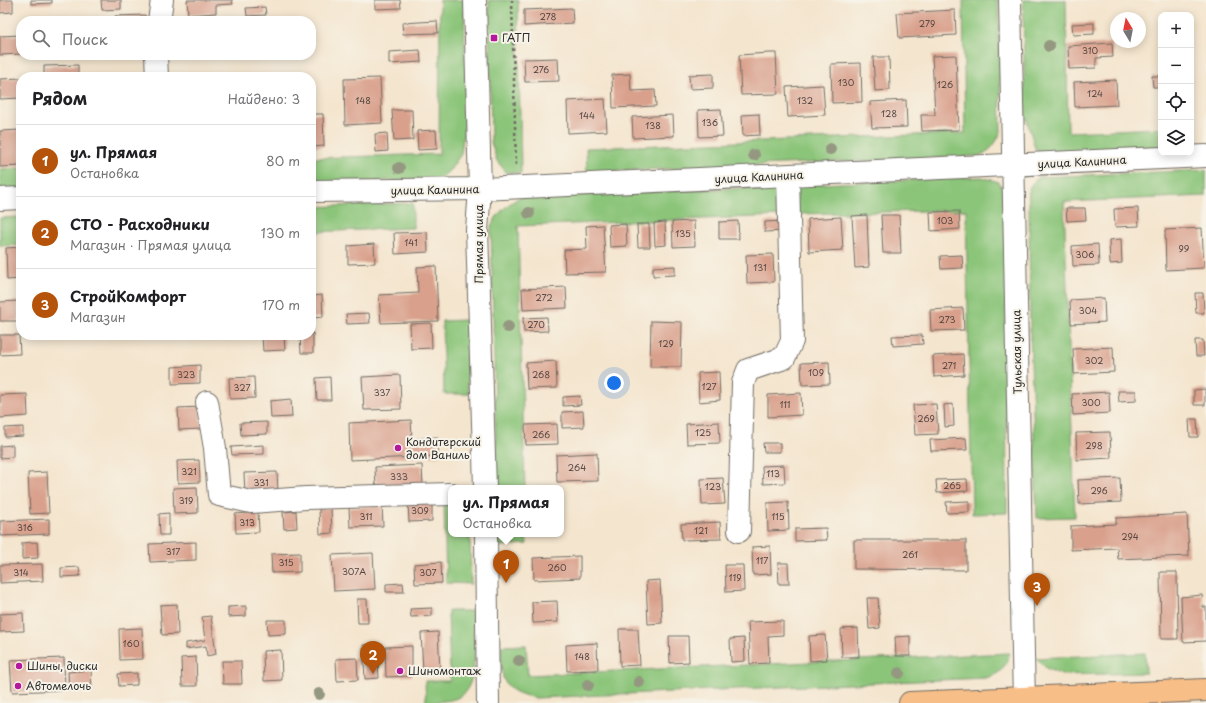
<!DOCTYPE html>
<html lang="ru">
<meta charset="utf-8">
<style>
:root{--surface:#fff;--page:#f6f6f6;--text:#202124;--muted:#757577;--line:#e0e0e0;--accent:#b45309}
body{margin:0;font-family:"Playpen Sans",sans-serif;background:var(--page);color:var(--text)}
.controls{position:absolute;right:12px;top:12px;display:grid;overflow:hidden;border-radius:8px;box-shadow:0 2px 10px #0003}
.controls button{width:36px;height:36px;display:grid;place-items:center;padding:0;border:0;border-bottom:1px solid var(--line);background:var(--surface);color:var(--text);font:20px sans-serif}
.compass{position:absolute;left:1110px;top:12px;width:36px;height:36px;border-radius:50%;background:var(--surface);box-shadow:0 2px 10px #0003;rotate:350deg}
.you{position:absolute;left:614px;top:383px;width:14px;height:14px;margin:-10px;border:3px solid #fff;border-radius:50%;background:#1a73e8;box-shadow:0 0 0 6px #1a73e833}
.badge{display:grid;place-items:center;width:26px;height:26px;border-radius:50%;background:var(--accent);color:#fff;font-size:13px;font-weight:700}
.pin{position:absolute;translate:-50% -33px;filter:drop-shadow(0 1px 2px #0008)}
.pin::after{content:'';position:absolute;top:21px;width:14px;height:12px;background:inherit;clip-path:polygon(0 0,100% 0,50% 100%)}
.popup{position:absolute;left:448px;top:485px;width:116px;height:52px;box-sizing:border-box;display:grid;place-content:center;border-radius:8px;background:var(--surface);filter:drop-shadow(0 1px 3px #0005);font-size:13px;white-space:nowrap;color:var(--muted)}
.popup b{font-size:15px;color:var(--text)}
.popup::after{content:'';position:absolute;left:50%;top:100%;margin-left:-8px;border:8px solid transparent;border-top-color:var(--surface)}
.list{margin:0;padding:0;list-style:none}
h2{display:flex;justify-content:space-between;align-items:center;height:52px;margin:0;padding:0 16px;font-size:17px}
h2 small{font-size:13px;font-weight:400;color:var(--muted)}
.list li{display:grid;grid-template-columns:26px 1fr auto;gap:12px;align-items:center;box-sizing:border-box;height:72px;padding:0 16px;border-top:1px solid var(--line)}
.list b{display:block;font-size:15px;white-space:nowrap}
.list p{margin:0;font-size:13px;white-space:nowrap;color:var(--muted)}
.list em{font-size:13px;font-style:normal;color:var(--muted)}
.icon{flex:none;width:22px;height:22px;fill:none;stroke:currentColor;stroke-width:2;stroke-linecap:round;stroke-linejoin:round}
.map{position:relative;flex:none;width:1206px;height:703px;overflow:hidden}
.search{position:absolute;background:var(--surface);box-shadow:0 2px 10px #0003;left:16px;top:16px;width:300px;height:44px;display:flex;align-items:center;gap:10px;box-sizing:border-box;padding:0 14px;border-radius:16px;color:var(--muted);font-size:15px}
.panel{position:absolute;background:var(--surface);box-shadow:0 2px 10px #0003;left:16px;top:72px;width:300px;height:268px;border-radius:16px}
.map>svg:first-child{display:block}
.green{fill:#8bc579;stroke:#5b7852}
.building{fill:#d9a08c}
.lines{fill:none;stroke-linecap:round;stroke-linejoin:round}
.minor-casing{stroke:#716c64;stroke-width:24}
.major-casing{stroke:#716c64;stroke-width:24}
.path{stroke:#716c64;stroke-width:2.5;stroke-dasharray:3 3;stroke-linecap:butt}
.minor{stroke:#fff;stroke-width:22}
.major{stroke:#f7be87;stroke-width:22}
.tree{fill:#959881}
.poi-dot{fill:#b5179e;stroke:#f7f3e8;stroke-width:1.5}
.labels{text-anchor:middle;stroke-width:4;stroke-linejoin:round;paint-order:stroke}
.number-label{font-size:9px;fill:#564843}
.poi-label{font-size:11px;fill:#2b2b2b;stroke:#f7f3e8;text-anchor:start}
.street-label{font-size:11px;fill:#2b2b2b;stroke:#f7f3e8}
</style>
<div class="map">
<svg width="1206" height="703" viewBox="0 0 1206 703">
<rect width="100%" height="100%" fill="#f7f3e8"/>
<filter id="ink" filterUnits="userSpaceOnUse"><feTurbulence type="fractalNoise" baseFrequency=".025" numOctaves="2"/><feDisplacementMap in="SourceGraphic" scale="8" xChannelSelector="R" yChannelSelector="G"/><feConvolveMatrix kernelMatrix="1 2 1 2 8 2 1 2 1" color-interpolation-filters="sRGB"/></filter>
<filter id="wash" filterUnits="userSpaceOnUse"><feTurbulence type="fractalNoise" baseFrequency=".012" numOctaves="4" result="noise"/><feDisplacementMap in="SourceGraphic" scale="16" xChannelSelector="R" yChannelSelector="G"/><feGaussianBlur stdDeviation="0.9" result="paint"/><feColorMatrix in="noise" values="0 0 0 0 0 0 0 0 0 0 0 0 0 0 0 0 0 1.4 0 .05"/><feComposite in="paint" operator="in"/></filter>
<g filter="url(#wash)">
<rect width="100%" height="100%" fill="#f4e5ce"/>
<g class="green">
<polygon points="440,0 464,0 466,115 461,154 450,170 441,178 422,180 311,182 311,158 439,154"/>
<polygon points="489,0 518,0 521,173 506,172 497,161 491,142"/>
<path d="M963,0H998L1001,132C995,144 992,151 978,156L587,172L586,148L965,133Z"/>
<polygon points="1023,0 1066,0 1068,132 1161,128 1161,150 1042,155 1035,148 1025,113"/>
<polygon points="21,168 21,189 0,190 0,169"/>
<path d="M1206,170V196L1064,202L1075,517L1037,518L1030,335L1029,203C1028,190 1028,185 1040,177Z"/>
<polygon points="982,177 999,182 1005,195 1007,513 972,514 966,210 798,214 796,185"/>
<path d="M778,187L783,216L518,226L525,488H497L491,226C498,212 508,204 522,196Z"/>
<polygon points="413,203 413,228 311,232 311,207"/>
<polygon points="21,217 21,245 0,246 0,218"/>
<polygon points="466,320 468,394 444,394 442,321"/>
<polygon points="444,502 451,502 451,534 470,534 471,584 446,583"/>
<polygon points="498,534 526,534 527,544 499,546"/>
<path d="M448,611H472C473,634 482,687 457,698C448,702 435,701 426,703L425,681H450Z"/>
<path d="M526,645L528,675L1010,653C1004,669 1001,674 985,678L536,698C500,691 501,679 501,646Z"/>
<polygon points="1145,653 1146,673 1062,675 1046,668 1036,658"/>
</g>
<g id="blocks">
<g class="building">
<polygon points="0,0 13,0 13,12 0,13"/>
<polygon points="31,0 52,0 52,3 31,4"/>
<polygon points="101,0 121,0 121,9 102,10"/>
<polygon points="187,0 232,0 233,4 216,5 216,13 188,15"/>
<polygon points="375,0 400,0 401,8 375,9"/>
<polygon points="265,7 266,15 247,16 246,8"/>
<polygon points="572,8 573,23 524,26 524,10"/>
<polygon points="955,10 956,35 899,38 897,13"/>
<polygon points="145,15 146,21 115,21 115,16"/>
<polygon points="437,21 438,33 403,34 402,23"/>
<polygon points="1094,23 1094,34 1073,35 1072,24"/>
<polygon points="21,35 21,54 0,55 0,36"/>
<polygon points="1112,43 1113,57 1096,58 1096,68 1069,69 1068,46"/>
<polygon points="420,50 421,62 389,64 389,52"/>
<polygon points="769,53 776,53 778,94 741,95 739,55"/>
<polygon points="956,55 959,130 922,131 921,115 935,115 932,56"/>
<polygon points="873,57 889,57 890,90 875,91"/>
<polygon points="558,58 559,81 525,82 524,59"/>
<polygon points="861,63 862,102 832,103 831,64"/>
<polygon points="78,65 78,75 44,77 44,66"/>
<polygon points="630,74 631,91 655,90 656,106 613,108 612,75"/>
<polygon points="713,74 713,88 690,89 689,75"/>
<polygon points="1152,76 1161,76 1161,87 1153,87"/>
<polygon points="21,78 21,98 0,99 0,79"/>
<polygon points="380,78 382,123 345,125 344,79"/>
<polygon points="1116,80 1117,105 1075,107 1074,82"/>
<polygon points="823,85 825,115 788,117 786,87"/>
<polygon points="605,99 607,131 568,133 567,101"/>
<polygon points="906,100 907,127 872,128 870,102"/>
<polygon points="721,109 723,136 699,137 698,110"/>
<polygon points="392,110 412,110 413,140 394,141"/>
<polygon points="311,114 323,114 324,146 311,147"/>
<polygon points="759,114 760,135 743,136 742,115"/>
<polygon points="673,115 674,136 633,138 632,117"/>
<polygon points="21,130 21,166 0,167 0,131"/>
<polygon points="436,130 437,149 418,150 417,131"/>
<polygon points="387,133 388,151 376,152 375,134"/>
<polygon points="1066,208 1085,208 1086,220 1067,221"/>
<polygon points="1138,208 1139,226 1115,227 1114,209"/>
<polygon points="959,211 960,229 931,231 930,212"/>
<polygon points="867,215 869,267 855,268 852,216"/>
<polygon points="881,215 899,215 901,253 883,253"/>
<polygon points="841,217 843,250 809,252 808,219"/>
<polygon points="694,221 695,246 673,247 672,222"/>
<polygon points="738,221 739,239 719,239 719,222"/>
<polygon points="783,221 783,231 765,232 765,222"/>
<polygon points="665,222 666,245 655,246 654,223"/>
<polygon points="626,224 627,246 610,247 609,225"/>
<polygon points="637,224 649,224 650,247 638,247"/>
<polygon points="603,225 606,272 565,273 564,250 587,249 586,226"/>
<polygon points="1202,228 1204,268 1166,270 1165,230"/>
<polygon points="427,232 428,252 395,254 394,233"/>
<polygon points="1121,239 1122,263 1110,264 1109,240"/>
<polygon points="374,244 375,263 348,264 348,246"/>
<polygon points="1098,244 1099,265 1073,266 1072,246"/>
<polygon points="21,247 21,279 7,280 6,248"/>
<polygon points="773,254 774,282 747,283 746,255"/>
<polygon points="962,255 963,268 941,269 940,256"/>
<polygon points="436,266 438,321 381,323 379,295 418,293 417,267"/>
<polygon points="675,266 675,275 653,276 653,267"/>
<polygon points="566,287 567,308 523,310 522,289"/>
<polygon points="1195,293 1203,293 1204,313 1196,313"/>
<polygon points="322,295 323,317 312,318 311,296"/>
<polygon points="1104,298 1105,322 1071,324 1070,300"/>
<polygon points="18,301 19,321 0,321 0,302"/>
<polygon points="963,308 964,330 931,331 930,310"/>
<polygon points="369,313 370,323 347,324 346,314"/>
<polygon points="547,317 548,331 524,332 523,318"/>
<polygon points="651,321 682,322 681,367 650,367"/>
<polygon points="431,323 432,348 411,349 410,324"/>
<polygon points="311,333 313,333 313,353 301,353 300,335 311,335"/>
<polygon points="0,335 19,335 20,354 0,355"/>
<polygon points="284,335 285,350 263,351 262,336"/>
<polygon points="922,335 923,344 893,346 892,336"/>
<polygon points="1195,340 1203,340 1204,356 1196,356"/>
<polygon points="1113,347 1114,372 1074,374 1073,349"/>
<polygon points="963,354 964,375 934,377 933,356"/>
<polygon points="556,361 557,388 527,389 526,363"/>
<polygon points="829,362 830,384 802,385 801,363"/>
<polygon points="200,365 200,383 172,384 172,367"/>
<polygon points="719,372 720,400 699,402 698,373"/>
<polygon points="400,375 401,409 364,410 362,377"/>
<polygon points="254,377 255,398 230,399 229,378"/>
<polygon points="330,377 331,400 317,400 316,378"/>
<polygon points="1205,389 1205,405 1194,405 1194,390"/>
<polygon points="1118,391 1136,391 1136,401 1119,402"/>
<polygon points="1109,392 1110,413 1073,415 1072,394"/>
<polygon points="801,393 802,415 768,417 768,395"/>
<polygon points="27,394 28,416 0,418 0,395"/>
<polygon points="580,396 581,405 563,406 563,397"/>
<polygon points="291,399 292,417 271,418 270,401"/>
<polygon points="936,404 938,434 915,435 913,405"/>
<polygon points="953,404 954,426 945,427 944,405"/>
<polygon points="200,407 201,429 179,430 178,408"/>
<polygon points="583,411 584,427 562,428 562,412"/>
<polygon points="1189,419 1197,419 1198,437 1190,437"/>
<polygon points="411,420 412,439 437,437 438,456 350,460 349,423"/>
<polygon points="267,422 267,434 241,435 240,423"/>
<polygon points="719,422 720,443 687,444 686,424"/>
<polygon points="557,424 558,444 526,445 525,425"/>
<polygon points="23,427 23,436 5,437 5,428"/>
<polygon points="1110,432 1111,458 1077,460 1076,433"/>
<polygon points="966,438 967,450 931,451 930,440"/>
<polygon points="763,443 780,443 780,452 764,452"/>
<polygon points="13,445 13,457 0,458 0,446"/>
<polygon points="264,445 264,454 232,455 231,447"/>
<polygon points="597,453 598,481 557,482 556,455"/>
<polygon points="199,460 200,482 178,483 177,461"/>
<polygon points="422,465 423,487 376,489 375,467"/>
<polygon points="784,465 785,483 763,484 762,466"/>
<polygon points="47,472 49,513 30,514 28,473"/>
<polygon points="277,472 278,492 245,494 244,473"/>
<polygon points="723,478 725,504 702,505 701,479"/>
<polygon points="1120,478 1121,502 1079,504 1078,480"/>
<polygon points="967,479 968,491 937,493 936,480"/>
<polygon points="197,487 198,513 174,514 173,488"/>
<polygon points="432,501 432,521 409,522 408,502"/>
<polygon points="969,501 969,512 947,513 946,502"/>
<polygon points="788,502 789,530 768,531 767,503"/>
<polygon points="382,506 383,526 350,527 349,508"/>
<polygon points="331,508 332,533 320,534 319,509"/>
<polygon points="296,511 297,528 284,529 283,512"/>
<polygon points="258,512 259,532 236,533 235,514"/>
<polygon points="169,513 169,535 160,535 159,514"/>
<polygon points="1187,514 1189,556 1118,559 1117,548 1071,550 1071,526 1116,524 1116,518"/>
<polygon points="49,519 49,534 0,536 0,521"/>
<polygon points="720,522 721,539 682,540 681,524"/>
<polygon points="826,528 827,540 795,541 795,529"/>
<polygon points="854,540 966,540 966,570 854,569"/>
<polygon points="37,542 38,558 22,559 22,543"/>
<polygon points="196,542 196,560 150,562 149,544"/>
<polygon points="770,546 771,574 753,575 752,547"/>
<polygon points="300,553 300,572 272,573 271,554"/>
<polygon points="373,553 375,589 334,591 332,555"/>
<polygon points="580,556 580,578 534,580 533,558"/>
<polygon points="441,562 442,583 415,584 414,564"/>
<polygon points="778,563 788,563 789,584 779,584"/>
<polygon points="42,564 43,581 0,583 0,565"/>
<polygon points="725,565 743,565 744,591 726,592"/>
<polygon points="79,567 80,576 61,577 61,568"/>
<polygon points="1160,572 1177,572 1178,639 1161,639"/>
<polygon points="660,580 662,623 648,624 646,581"/>
<polygon points="403,583 404,592 386,592 386,584"/>
<polygon points="1202,595 1203,607 1206,607 1206,641 1183,642 1181,597"/>
<polygon points="867,598 878,598 880,628 869,629"/>
<polygon points="357,599 367,599 368,623 358,623"/>
<polygon points="557,601 558,622 533,623 532,602"/>
<polygon points="177,604 178,634 162,635 160,605"/>
<polygon points="246,606 246,616 228,617 228,607"/>
<polygon points="432,608 432,616 411,617 410,609"/>
<polygon points="23,613 24,631 0,632 0,614"/>
<polygon points="211,616 216,654 207,656 206,646 186,649 186,643 205,640 202,617"/>
<polygon points="267,620 286,620 286,634 268,635"/>
<polygon points="783,621 783,635 768,636 769,663 750,664 748,622"/>
<polygon points="142,628 143,659 120,660 119,629"/>
<polygon points="858,628 859,657 842,657 841,629"/>
<polygon points="619,629 638,629 640,665 620,666"/>
<polygon points="438,632 440,670 423,671 421,633"/>
<polygon points="825,635 827,660 810,661 809,636"/>
<polygon points="669,636 688,636 689,662 670,663"/>
<polygon points="910,636 910,656 896,656 895,637"/>
<polygon points="744,638 745,661 731,662 730,639"/>
<polygon points="597,643 598,670 567,671 566,645"/>
<polygon points="377,644 379,678 365,679 363,645"/>
<polygon points="412,646 412,676 386,677 385,647"/>
<polygon points="281,650 282,680 264,681 263,651"/>
<polygon points="196,657 197,686 182,686 181,658"/>
<polygon points="64,658 65,690 12,692 10,660"/>
<polygon points="357,658 358,680 337,681 336,659"/>
<polygon points="222,661 241,661 242,684 223,684"/>
<polygon points="91,670 92,690 69,691 68,672"/>
<polygon points="137,673 137,685 119,686 118,674"/>
</g>
</g>
</g>
<g filter="url(#ink)">
<use href="#blocks" fill-opacity="0" stroke="#716c64" stroke-width="1"/>
<g class="lines">
<defs>
<g id="minor">
<polyline points="475,0 480,189 477,230 485,488"/>
<polyline points="1010,0 1024,703"/>
<polyline points="159,21 162,0"/>
<polyline points="156,55 157,77"/>
<polyline points="311,191 480,189 1206,156"/>
<polyline points="0,199 21,198"/>
<polyline points="207,402 215,448 219,495 251,502 306,498 451,494"/>
<polyline points="739,531 743,383 748,370 784,358 792,341 788,176"/>
<polyline points="486,534 488,703"/>
</g>
<polyline id="major" points="910,703 1206,690"/>
</defs>
<use href="#minor" class="minor-casing"/>
<use href="#major" class="major-casing"/>
<polyline class="path" points="512,0 516,167"/>
<use href="#minor" class="minor"/>
<use href="#major" class="major"/>
</g>
<g class="tree">
<circle cx="1049" cy="46" r="6"/>
<circle cx="830" cy="149" r="6"/>
<circle cx="754" cy="155" r="6"/>
<circle cx="399" cy="168" r="6"/>
<circle cx="529" cy="213" r="6"/>
<circle cx="508" cy="327" r="6"/>
<circle cx="519" cy="661" r="6"/>
<circle cx="899" cy="673" r="6"/>
<circle cx="639" cy="682" r="6"/>
<circle cx="588" cy="685" r="6"/>
<circle cx="319" cy="694" r="6"/>
</g>
</g>
<g class="poi-dot">
<rect x="490" y="34" width="8" height="8" rx="2"/>
<circle cx="398" cy="448" r="4"/>
<circle cx="19" cy="666" r="4"/>
<circle cx="400" cy="671" r="4"/>
<circle cx="18" cy="686" r="4"/>
</g>
<g class="labels">
<g class="number-label">
<text x="548" y="20">278</text>
<text x="927" y="27">279</text>
<text x="1090" y="54">310</text>
<text x="541" y="73">276</text>
<text x="846" y="86">130</text>
<text x="945" y="88">126</text>
<text x="1095" y="97">124</text>
<text x="363" y="104">148</text>
<text x="805" y="104">132</text>
<text x="889" y="117">128</text>
<text x="587" y="119">144</text>
<text x="710" y="126">136</text>
<text x="653" y="129">138</text>
<text x="945" y="224">103</text>
<text x="683" y="237">135</text>
<text x="411" y="246">141</text>
<text x="1184" y="252">99</text>
<text x="1085" y="258">306</text>
<text x="760" y="271">131</text>
<text x="544" y="301">272</text>
<text x="1088" y="314">304</text>
<text x="947" y="323">273</text>
<text x="536" y="328">270</text>
<text x="666" y="347">129</text>
<text x="1094" y="364">302</text>
<text x="949" y="369">271</text>
<text x="816" y="376">109</text>
<text x="186" y="378">323</text>
<text x="541" y="378">268</text>
<text x="709" y="390">127</text>
<text x="242" y="391">327</text>
<text x="382" y="396">337</text>
<text x="1091" y="406">300</text>
<text x="785" y="408">111</text>
<text x="926" y="422">269</text>
<text x="703" y="436">125</text>
<text x="541" y="438">266</text>
<text x="1094" y="449">298</text>
<text x="577" y="471">264</text>
<text x="189" y="475">321</text>
<text x="773" y="477">113</text>
<text x="399" y="480">333</text>
<text x="261" y="486">331</text>
<text x="952" y="489">265</text>
<text x="713" y="490">123</text>
<text x="1099" y="494">296</text>
<text x="186" y="504">319</text>
<text x="420" y="514">309</text>
<text x="366" y="520">311</text>
<text x="778" y="520">115</text>
<text x="247" y="526">313</text>
<text x="25" y="531">316</text>
<text x="701" y="534">121</text>
<text x="1130" y="540">294</text>
<text x="173" y="555">317</text>
<text x="910" y="558">261</text>
<text x="762" y="564">117</text>
<text x="286" y="566">315</text>
<text x="557" y="571">260</text>
<text x="354" y="575">307А</text>
<text x="21" y="576">314</text>
<text x="428" y="576">307</text>
<text x="735" y="581">119</text>
<text x="131" y="647">160</text>
<text x="582" y="660">148</text>
</g>
<g class="poi-label">
<text x="502" y="42">ГАТП</text>
<text x="406" y="446">Кондитерский<tspan x="406" dy="13">дом Ваниль</tspan></text>
<text x="27" y="670">Шины, диски</text>
<text x="408" y="675">Шиномонтаж</text>
<text x="26" y="690">Автомелочь</text>
</g>
<g class="street-label">
<text transform="translate(1082 162) rotate(-3)" y="4">улица Калинина</text>
<text transform="translate(759 177) rotate(-3)" y="4">улица Калинина</text>
<text transform="translate(435 190) rotate(-1)" y="4">улица Калинина</text>
<text transform="translate(479 244) rotate(-90)" y="4">Прямая улица</text>
<text transform="translate(1017 352) rotate(-91)" y="4">Тульская улица</text>
</g>
</g>
</svg>
<div class="controls">
<button>+</button>
<button>−</button>
<button><svg class="icon" aria-label="locate" viewBox="0 0 24 24"><circle cx="12" cy="12" r="6"/><path d="M12 2v4M12 18v4M2 12h4M18 12h4"/></svg></button>
<button><svg class="icon" aria-label="layers" viewBox="0 0 24 24"><path d="M12 4l9 5-9 5-9-5zM3 14l9 5 9-5"/></svg></button>
</div>
<svg class="compass" viewBox="-18 -18 36 36"><path d="M0-13l5 13h-10z" fill="#e53935"/><path d="M0 13l5-13h-10z" fill="#757577"/></svg>
<div class="you"></div>
<div class="pin badge" style="left:506px;top:583px">1</div>
<div class="popup"><b>ул. Прямая</b>Остановка</div>
<div class="pin badge" style="left:373px;top:674px">2</div>
<div class="pin badge" style="left:1037px;top:606px">3</div>
<div class="search"><svg class="icon" aria-label="search" viewBox="0 0 24 24"><circle cx="10" cy="10" r="6"/><path d="M15 15l6 6"/></svg>Поиск</div>
<section class="panel">
<h2>Рядом<small>Найдено: 3</small></h2>
<ul class="list">
<li><span class="badge">1</span><div><b>ул. Прямая</b><p>Остановка</p></div><em>80 m</em></li>
<li><span class="badge">2</span><div><b>СТО - Расходники</b><p>Магазин · Прямая улица</p></div><em>130 m</em></li>
<li><span class="badge">3</span><div><b>СтройКомфорт</b><p>Магазин</p></div><em>170 m</em></li>
</ul>
</section>
</div>
